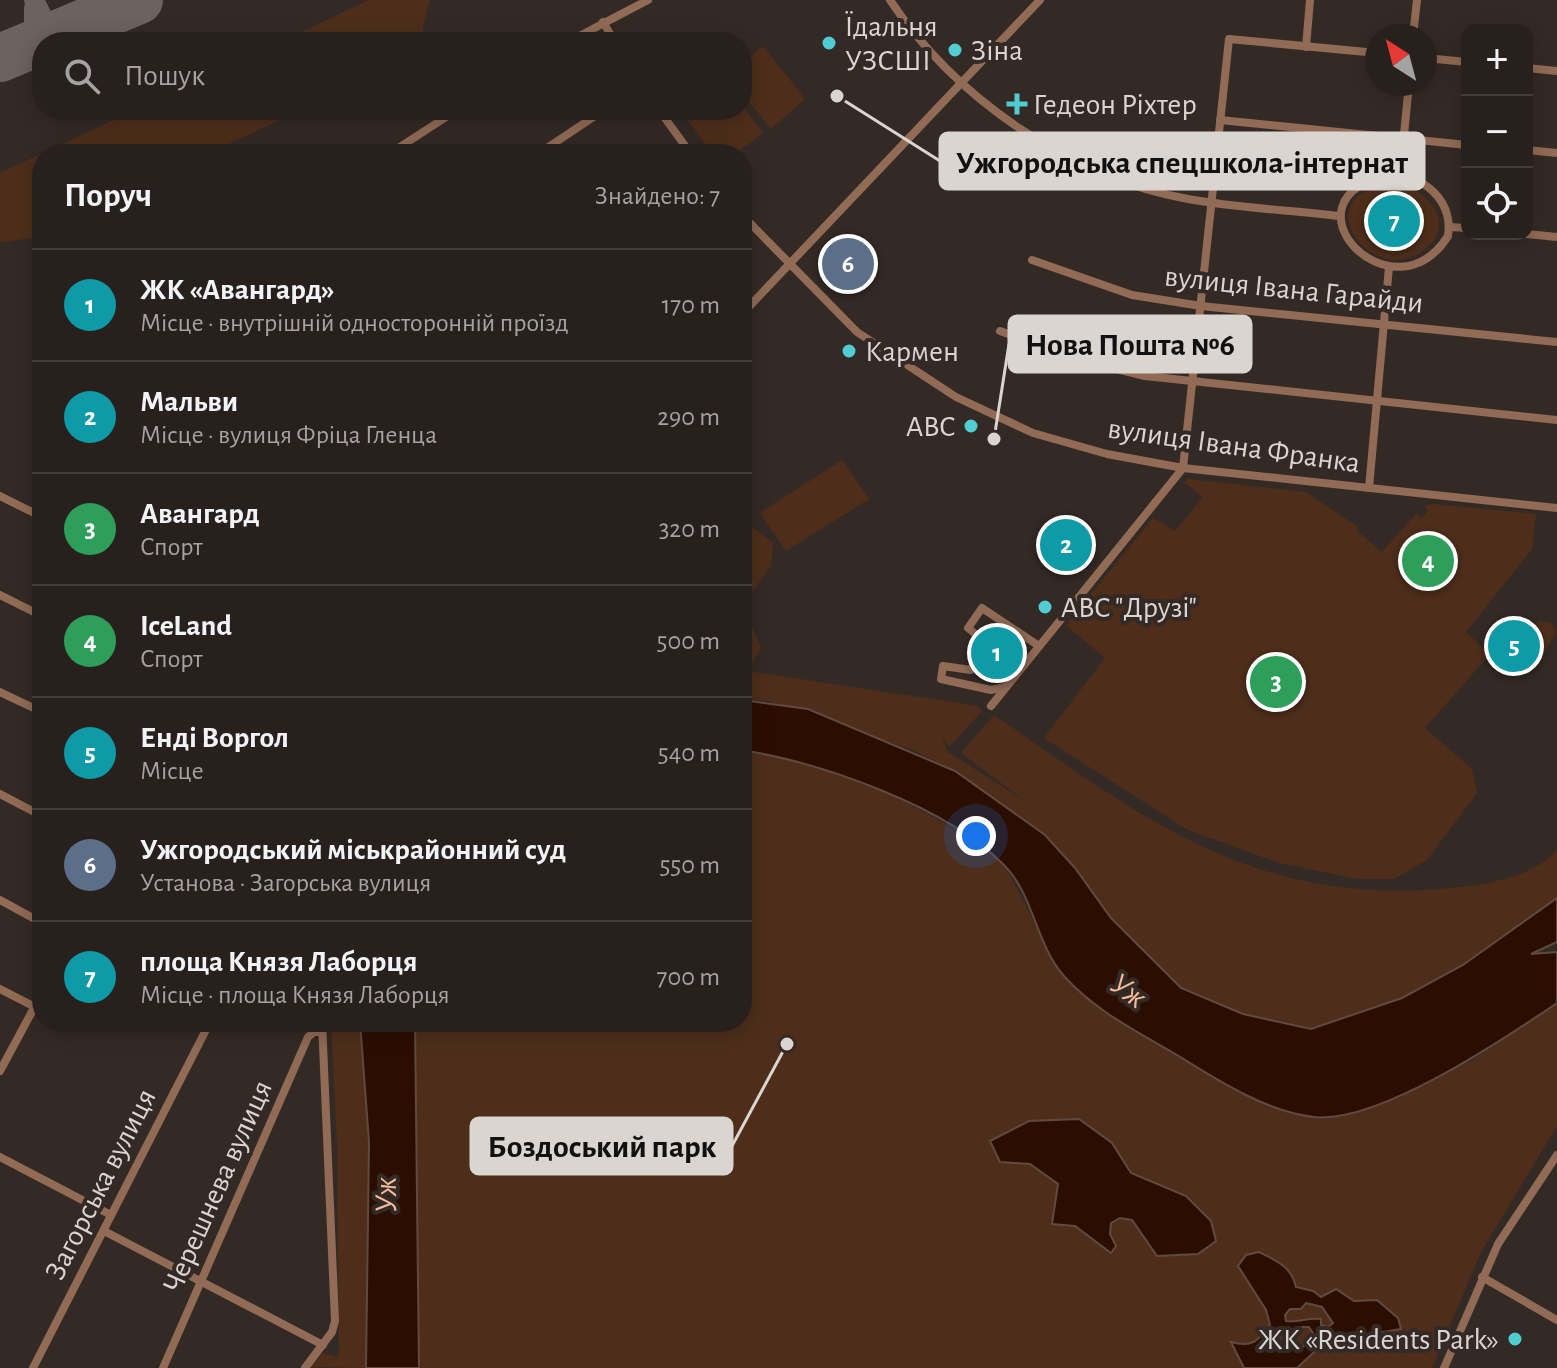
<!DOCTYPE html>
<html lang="uk">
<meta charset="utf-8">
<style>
:root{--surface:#27201c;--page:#332d29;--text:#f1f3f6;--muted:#a4a3a3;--line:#433e3b;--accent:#8bbbb9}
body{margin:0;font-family:"Alegreya Sans",sans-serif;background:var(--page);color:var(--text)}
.controls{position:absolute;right:24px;top:24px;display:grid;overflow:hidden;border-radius:16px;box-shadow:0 4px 20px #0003}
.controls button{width:72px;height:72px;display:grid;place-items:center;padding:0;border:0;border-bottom:2px solid var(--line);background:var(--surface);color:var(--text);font:40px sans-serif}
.compass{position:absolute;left:1365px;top:24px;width:72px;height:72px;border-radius:50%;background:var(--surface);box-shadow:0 4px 20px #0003;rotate:324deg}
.you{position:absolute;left:976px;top:836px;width:28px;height:28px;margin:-20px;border:6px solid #fff;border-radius:50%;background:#1a73e8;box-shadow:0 0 0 12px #1a73e833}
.badge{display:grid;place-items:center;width:52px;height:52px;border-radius:50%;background:var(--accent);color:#fff;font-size:26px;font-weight:700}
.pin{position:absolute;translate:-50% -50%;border:4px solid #fff;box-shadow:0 2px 8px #0006}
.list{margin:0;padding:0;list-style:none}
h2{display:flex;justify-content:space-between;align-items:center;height:104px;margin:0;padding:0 32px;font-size:34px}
h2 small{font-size:26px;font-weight:400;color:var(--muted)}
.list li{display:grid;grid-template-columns:52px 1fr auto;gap:24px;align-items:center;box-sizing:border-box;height:112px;padding:0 32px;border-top:2px solid var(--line)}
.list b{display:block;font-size:30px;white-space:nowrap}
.list p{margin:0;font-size:26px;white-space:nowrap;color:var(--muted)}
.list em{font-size:26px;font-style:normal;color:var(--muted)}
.icon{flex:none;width:44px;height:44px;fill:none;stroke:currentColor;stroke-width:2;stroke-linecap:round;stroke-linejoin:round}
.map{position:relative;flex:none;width:1557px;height:1368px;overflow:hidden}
.search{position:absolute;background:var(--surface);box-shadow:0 4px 20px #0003;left:32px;top:32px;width:720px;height:88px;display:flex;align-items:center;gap:20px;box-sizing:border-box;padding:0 28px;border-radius:32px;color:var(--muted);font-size:30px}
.panel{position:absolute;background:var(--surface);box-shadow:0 4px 20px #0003;left:32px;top:144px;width:720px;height:888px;border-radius:32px}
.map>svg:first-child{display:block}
.green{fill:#4e2e1b}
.water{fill:#2c0e00;stroke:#604a3f;stroke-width:2;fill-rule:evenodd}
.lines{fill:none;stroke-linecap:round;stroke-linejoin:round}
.taxiway{stroke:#6c625e;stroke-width:20}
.runway{stroke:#6c625e;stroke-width:48}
.minor{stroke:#916b55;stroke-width:8}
.poi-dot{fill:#51ccd3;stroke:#342a25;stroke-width:3}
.labels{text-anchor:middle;stroke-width:8;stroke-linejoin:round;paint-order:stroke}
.poi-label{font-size:30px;fill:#dbd5d1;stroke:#342a25;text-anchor:start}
.street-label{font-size:30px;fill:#dbd5d1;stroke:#342a25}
.water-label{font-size:32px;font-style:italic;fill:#f7bc9a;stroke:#342a25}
.leader{fill:none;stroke:#dbd5d1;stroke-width:3}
.callout-dot{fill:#dbd5d1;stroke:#342a25;stroke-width:3}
.callout{fill:#dbd5d1;stroke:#dbd5d1;stroke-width:3}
.callout-label{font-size:32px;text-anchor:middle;font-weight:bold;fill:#111}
</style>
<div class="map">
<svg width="1557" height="1368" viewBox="0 0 1557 1368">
<rect width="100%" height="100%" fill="#342a25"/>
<g class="green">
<polygon points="369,0 430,0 423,25 425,42 280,42"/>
<polygon points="763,46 805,99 771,129 742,93 742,63"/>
<polygon points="742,105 763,133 735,154 713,154 680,110 742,110"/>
<polygon points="135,110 301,110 208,154 42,154 42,237 0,242 0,173"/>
<path d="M1399,184C1430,192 1457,225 1424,250C1369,291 1299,188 1399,184Z"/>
<polygon points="842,460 869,499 786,551 760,513"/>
<polygon points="1188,479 1306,492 1358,527 1356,530 1382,552 1416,514 1422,518 1428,511 1424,506 1432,504 1536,514 1532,549 1466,632 1490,654 1425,728 1472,769 1477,793 1427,860 1394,879 1358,879 1279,863 1186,829 1044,738 1105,658 1066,625 1153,518 1175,531 1203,497 1184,482"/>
<path d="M742,519L773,543L771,566L743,605L761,648L748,671L978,706L982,711L949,747L941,735L948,752L1028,803L961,753L994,715C1145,819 1254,907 1450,888C1485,885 1532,878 1557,850V898L1463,965L1402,998L1311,1029L1243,1014L1181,988L1111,918L1075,868L955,771L913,750L768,701L742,700Z"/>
<path d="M1539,621L1551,623L1556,632L1543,655L1534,659L1528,657C1527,645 1528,628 1539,621Z"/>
<polygon points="742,750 791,758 886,792 966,835 1005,866 1061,973 1100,1008 1187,1062 1275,1107 1316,1118 1470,1062 1557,1003 1557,1126 1481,1252 1432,1368 419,1368 415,1022 742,1022"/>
<polygon points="331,1022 360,1022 369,1142 366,1368 310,1367 322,1353 339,1357 337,1142"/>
</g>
<g class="water">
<path d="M742,700L808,709L955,771L1045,835L1075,868L1111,918L1181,988L1243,1014L1311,1029L1402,998L1463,965L1557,898V942L1531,954L1557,952V1003C1504,1039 1378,1124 1314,1117C1267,1112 1217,1080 1177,1055C1138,1032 1095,1011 1064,976C1036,945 1034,895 1004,865C946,806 822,763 742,750Z"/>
<polygon points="360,1022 415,1022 419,1368 366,1368 369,1142"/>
<polygon points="1079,1119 1112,1143 1131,1173 1186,1196 1211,1221 1216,1241 1198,1254 1157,1256 1132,1220 1120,1218 1111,1223 1110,1234 1116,1246 1111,1253 1075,1226 1052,1224 1058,1184 1030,1164 1000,1162 990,1141 1029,1121"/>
<path d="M1259,1252C1277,1261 1291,1266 1296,1287L1313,1291L1321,1297L1336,1289L1354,1301L1377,1300L1398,1318L1401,1329L1377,1333L1345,1350L1326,1341L1297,1368H1244L1231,1342C1252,1348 1258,1341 1270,1325L1266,1310L1238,1266L1246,1255ZM1306,1303L1322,1307L1333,1323L1328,1327L1321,1325V1319C1308,1317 1299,1323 1286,1321L1285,1315L1290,1309H1301ZM1299,1327H1309L1313,1333L1309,1343L1302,1347L1288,1344L1273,1347L1284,1333Z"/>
</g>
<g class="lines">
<g class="taxiway">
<polyline points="34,0 47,26 59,30 77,26"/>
<polyline points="27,47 34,36 34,8"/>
</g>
<polyline class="runway" points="0,58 139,0"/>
<g class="minor">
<path d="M890,0C955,98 1071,178 1188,199C1237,208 1289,210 1339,216"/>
<polyline points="603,22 615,42"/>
<polyline points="1413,36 1417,0"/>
<polyline points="568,42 648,0"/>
<polyline points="1306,47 1310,0"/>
<polyline points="1425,58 1467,62"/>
<polyline points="1527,68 1557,71"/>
<polyline points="659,110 691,154"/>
<polyline points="1220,120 1467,145"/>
<polyline points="1527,150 1557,153"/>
<polyline points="389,154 457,110"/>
<polyline points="538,154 604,110"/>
<path d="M1390,175C1425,175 1453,201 1448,236C1392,324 1274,198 1390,175Z"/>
<polyline points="1400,175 1409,84"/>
<polyline points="742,215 857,332 956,397 1033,433 1107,454 1183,468 1557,508"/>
<polyline points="1449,227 1467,228"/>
<polyline points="1527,234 1557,237"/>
<polyline points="1032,260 1132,295 1201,306 1557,342"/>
<polyline points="742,314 1040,0"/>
<polyline points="1000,331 1080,360 1145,376 1557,420"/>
<polyline points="1369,488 1389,267"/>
<polyline points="0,496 42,517"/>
<polyline points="0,595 42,616"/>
<polyline points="1005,687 991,690 941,679 943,666 971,670 989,645 968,628 982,608 1039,646"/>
<polyline points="0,692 42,712"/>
<polyline points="991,706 1183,468 1229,39 1377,53"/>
<polyline points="0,794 42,816"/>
<polyline points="0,900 42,923"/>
<polyline points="0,989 35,1007"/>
<polyline points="0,1071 42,993"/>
<polyline points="0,1157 111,1215"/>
<polyline points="104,1231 323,1345"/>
<polyline points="1482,1277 1557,1320"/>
<polyline points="33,1368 210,1022"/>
<polyline points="163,1368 308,1037 314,1032 322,1032"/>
<polyline points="305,1368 332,1332 335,1321 322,1022"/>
<polyline points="1444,1368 1498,1244 1557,1155"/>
</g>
</g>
<g class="poi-dot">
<circle cx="829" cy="43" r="8"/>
<circle cx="955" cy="50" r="8"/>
<path d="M1013 92h8v8h8v8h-8v8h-8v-8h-8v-8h8z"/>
<circle cx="849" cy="351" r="8"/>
<circle cx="971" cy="426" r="8"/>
<circle cx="1045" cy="607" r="8"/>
<circle cx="1515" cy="1339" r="8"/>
</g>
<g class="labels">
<g class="poi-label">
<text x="845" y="36">Їдальня<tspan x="845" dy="34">УЗСШІ</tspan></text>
<text x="971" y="60">Зіна</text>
<text x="1033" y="114">Гедеон Ріхтер</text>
<text x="865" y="361">Кармен</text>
<text x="955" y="436" text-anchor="end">ABC</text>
<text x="1061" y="617">ABC "Друзі"</text>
<text x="1499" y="1349" text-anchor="end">ЖК «Residents Park»</text>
</g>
<g class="street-label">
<text transform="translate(1294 289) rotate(6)" y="10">вулиця Івана Гарайди</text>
<text transform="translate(1234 445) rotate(8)" y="10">вулиця Івана Франка</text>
<text transform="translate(100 1184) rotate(-63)" y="10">Загорська вулиця</text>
<text transform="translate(217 1186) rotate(-66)" y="10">Черешнева вулиця</text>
</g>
<g class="water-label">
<text transform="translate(1129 990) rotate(36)" y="11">Уж</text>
<text transform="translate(385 1195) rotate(-91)" y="11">Уж</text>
</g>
</g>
<path class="leader" d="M837 96L940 161M994 439L1009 344M787 1044L732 1146"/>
<g class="callout-dot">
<circle cx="837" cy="96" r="8"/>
<circle cx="994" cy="439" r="8"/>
<circle cx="787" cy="1044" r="8"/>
</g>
<g class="callout">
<rect x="940" y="133" width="484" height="56" rx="8"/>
<rect x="1009" y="316" width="242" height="56" rx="8"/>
<rect x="471" y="1118" width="261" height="56" rx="8"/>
</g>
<g class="callout-label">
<text x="1182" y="173">Ужгородська спецшкола-інтернат</text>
<text x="1130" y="355">Нова Пошта №6</text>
<text x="602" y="1157">Боздоський парк</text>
</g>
</svg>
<div class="controls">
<button>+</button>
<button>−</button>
<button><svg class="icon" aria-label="locate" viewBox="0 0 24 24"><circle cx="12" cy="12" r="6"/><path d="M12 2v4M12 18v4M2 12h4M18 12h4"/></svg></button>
</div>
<svg class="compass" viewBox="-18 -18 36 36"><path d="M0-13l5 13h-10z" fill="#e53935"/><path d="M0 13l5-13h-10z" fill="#a4a3a3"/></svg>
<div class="you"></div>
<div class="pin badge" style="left:997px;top:653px;background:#0f9aa8">1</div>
<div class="pin badge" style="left:1066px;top:545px;background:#0f9aa8">2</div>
<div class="pin badge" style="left:1276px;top:682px;background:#2e9e5b">3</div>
<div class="pin badge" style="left:1428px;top:561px;background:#2e9e5b">4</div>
<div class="pin badge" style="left:1514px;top:646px;background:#0f9aa8">5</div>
<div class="pin badge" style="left:848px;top:264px;background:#5c6f8a">6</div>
<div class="pin badge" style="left:1394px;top:221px;background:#0f9aa8">7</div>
<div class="search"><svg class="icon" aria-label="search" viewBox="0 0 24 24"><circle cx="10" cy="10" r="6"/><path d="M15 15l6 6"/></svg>Пошук</div>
<section class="panel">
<h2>Поруч<small>Знайдено: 7</small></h2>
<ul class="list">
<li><span class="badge" style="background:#0f9aa8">1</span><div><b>ЖК «Авангард»</b><p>Місце · внутрішній односторонній проїзд</p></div><em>170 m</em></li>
<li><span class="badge" style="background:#0f9aa8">2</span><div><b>Мальви</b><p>Місце · вулиця Фріца Гленца</p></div><em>290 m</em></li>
<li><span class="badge" style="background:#2e9e5b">3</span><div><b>Авангард</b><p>Спорт</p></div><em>320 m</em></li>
<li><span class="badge" style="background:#2e9e5b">4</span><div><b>IceLand</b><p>Спорт</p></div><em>500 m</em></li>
<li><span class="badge" style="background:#0f9aa8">5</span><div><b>Енді Воргол</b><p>Місце</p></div><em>540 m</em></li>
<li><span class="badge" style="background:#5c6f8a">6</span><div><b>Ужгородський міськрайонний суд</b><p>Установа · Загорська вулиця</p></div><em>550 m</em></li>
<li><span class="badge" style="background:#0f9aa8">7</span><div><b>площа Князя Лаборця</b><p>Місце · площа Князя Лаборця</p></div><em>700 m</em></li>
</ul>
</section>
</div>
